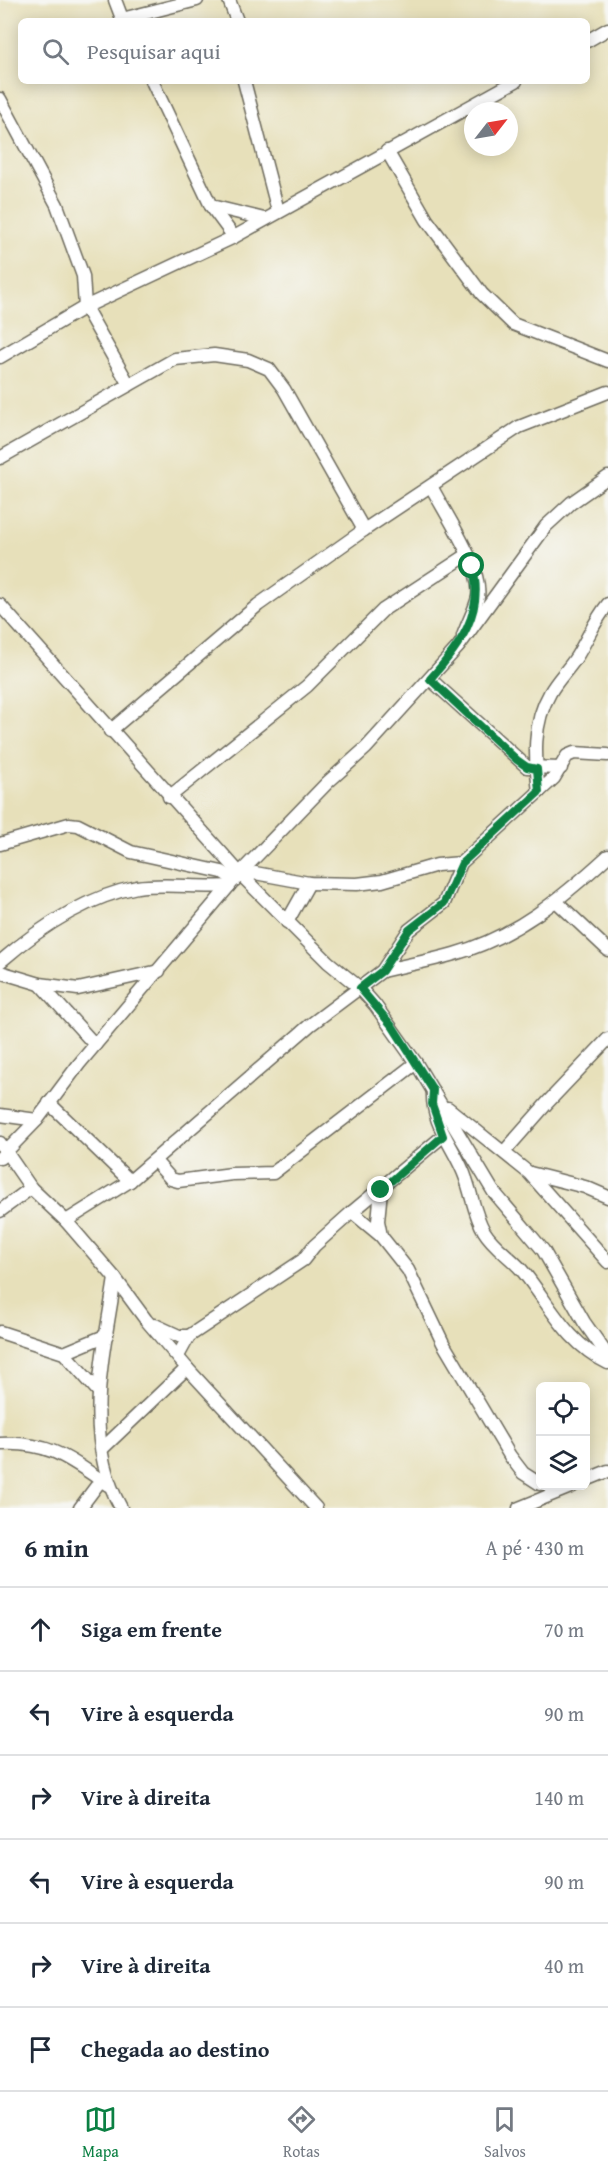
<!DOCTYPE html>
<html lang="pt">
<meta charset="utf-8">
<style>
:root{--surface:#fff;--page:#f6f6f7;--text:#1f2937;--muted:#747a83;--line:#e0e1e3;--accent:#0b8043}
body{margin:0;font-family:"Gentium Book Plus",serif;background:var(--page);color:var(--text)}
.controls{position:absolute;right:18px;bottom:18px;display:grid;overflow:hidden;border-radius:9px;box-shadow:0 3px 15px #0003}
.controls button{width:54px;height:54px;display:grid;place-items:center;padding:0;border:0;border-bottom:2px solid var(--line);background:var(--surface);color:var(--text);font:30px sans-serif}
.compass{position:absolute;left:464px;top:102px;width:54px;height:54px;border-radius:50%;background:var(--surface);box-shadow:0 3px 15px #0003;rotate:59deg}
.stop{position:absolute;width:18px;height:18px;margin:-14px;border:4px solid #0b8043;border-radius:50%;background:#fff}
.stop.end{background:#0b8043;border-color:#fff;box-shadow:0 2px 6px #0008}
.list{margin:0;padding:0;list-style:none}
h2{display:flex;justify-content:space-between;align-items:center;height:78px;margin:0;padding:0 24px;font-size:26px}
h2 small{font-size:20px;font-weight:400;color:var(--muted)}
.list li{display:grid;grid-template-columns:39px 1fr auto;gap:18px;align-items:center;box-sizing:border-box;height:84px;padding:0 24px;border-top:2px solid var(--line)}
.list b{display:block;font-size:22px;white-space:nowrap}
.list em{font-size:20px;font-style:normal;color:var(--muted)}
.icon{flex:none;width:33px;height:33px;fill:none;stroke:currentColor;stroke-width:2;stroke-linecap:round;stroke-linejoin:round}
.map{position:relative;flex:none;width:608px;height:1508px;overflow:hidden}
.search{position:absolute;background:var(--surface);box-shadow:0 3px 15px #0003;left:18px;right:18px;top:18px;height:66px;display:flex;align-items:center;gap:15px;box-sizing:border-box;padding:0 21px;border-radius:9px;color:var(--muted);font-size:22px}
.sheet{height:582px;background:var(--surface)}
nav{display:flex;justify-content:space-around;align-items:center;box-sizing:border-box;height:84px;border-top:2px solid var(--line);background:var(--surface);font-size:16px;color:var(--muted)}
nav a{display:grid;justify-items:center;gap:3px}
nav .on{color:var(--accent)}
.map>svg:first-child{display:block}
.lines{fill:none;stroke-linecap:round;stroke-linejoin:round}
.street-casing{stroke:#6d6a5d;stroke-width:15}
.street{stroke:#fff;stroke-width:12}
.route{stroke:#0b8043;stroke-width:8}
</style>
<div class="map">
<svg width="608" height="1508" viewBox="0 0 608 1508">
<rect width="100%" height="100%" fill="#f6f6f2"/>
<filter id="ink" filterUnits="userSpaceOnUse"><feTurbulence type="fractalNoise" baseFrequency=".0167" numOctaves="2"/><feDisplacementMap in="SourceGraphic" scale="12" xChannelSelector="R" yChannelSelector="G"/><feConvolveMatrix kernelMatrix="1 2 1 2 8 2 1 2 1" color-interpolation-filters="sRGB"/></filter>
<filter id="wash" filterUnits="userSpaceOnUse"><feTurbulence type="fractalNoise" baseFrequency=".008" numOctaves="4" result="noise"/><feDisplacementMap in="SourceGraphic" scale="24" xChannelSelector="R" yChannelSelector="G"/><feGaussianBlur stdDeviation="1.35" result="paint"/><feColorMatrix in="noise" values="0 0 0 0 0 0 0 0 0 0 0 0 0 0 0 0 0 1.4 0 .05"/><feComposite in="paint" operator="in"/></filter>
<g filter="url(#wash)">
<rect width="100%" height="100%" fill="#e7e0ba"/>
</g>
<g filter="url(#ink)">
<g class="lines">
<defs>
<g id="street">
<polyline points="115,0 123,21"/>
<polyline points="229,0 237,21"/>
<polyline points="122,19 197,0"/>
<polyline points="587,41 608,29"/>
<polyline points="152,81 211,206 234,237"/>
<polyline points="244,81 278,211"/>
<polyline points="0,99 57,205 83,276 85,307 129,385"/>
<polyline points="387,151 427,220 482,294 513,324 608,361"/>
<polyline points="211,206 264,219"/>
<polyline points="0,357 85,307 234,237 516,81"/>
<polyline points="0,458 175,359 214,355 248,360 269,369 284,389 364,530"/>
<path d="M431,486C444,512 483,568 478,597C475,610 467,624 463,636"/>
<polyline points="0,605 244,878 328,962 360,988 375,1005 416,1063 493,1191 543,1250 584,1322 608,1356"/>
<polyline points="430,679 527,767 561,768"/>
<polyline points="110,731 258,605 364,530 519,427 608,392"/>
<path d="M539,792C535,758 532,724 550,693C557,680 569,669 577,656C588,638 595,620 608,604"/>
<polyline points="169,797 307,686 383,610 467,555"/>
<polyline points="0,844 69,824 78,825 131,852 222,872 235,880"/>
<polyline points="244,878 255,873 309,883 357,884 382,881 437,865 461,863"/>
<polyline points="557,902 608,950"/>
<polyline points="287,922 309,883"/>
<path d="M0,962C38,929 85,897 137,887C162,883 201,888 229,886"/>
<path d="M382,971C406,965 430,961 454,954C515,937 562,898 608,856"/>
<polyline points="0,972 40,984 78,989 159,971"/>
<polyline points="40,984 95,1045"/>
<path d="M433,1091C431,1126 456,1148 466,1179C472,1196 475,1216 484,1231C494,1248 513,1258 525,1274C551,1307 568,1344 608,1363"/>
<polyline points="49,1103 130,1181"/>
<polyline points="448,1108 529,1173 608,1262"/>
<polyline points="0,1115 37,1120"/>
<polyline points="0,1143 31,1188 66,1221 115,1278 146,1320 187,1368 316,1508"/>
<polyline points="504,1152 548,1102 608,1039"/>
<polyline points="0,1158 37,1120 79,1064 240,873 328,782 366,748 458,647 546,526 571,503 608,477"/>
<polyline points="155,1161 171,1179 178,1181 232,1174 273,1173 416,1063"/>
<polyline points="530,1173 585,1187 608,1197"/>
<polyline points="381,1190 378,1221 381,1236"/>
<polyline points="0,1211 31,1188"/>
<polyline points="352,1212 381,1236 408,1270 443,1343 510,1456 523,1473 540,1484"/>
<polyline points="66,1221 130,1181 310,1025 382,971 409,930 444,903 461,863 554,778 567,756 574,753 608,755"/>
<path d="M115,1278C104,1354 81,1437 121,1508"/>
<polyline points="155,1325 179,1336 189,1336"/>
<polyline points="0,1332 64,1353 98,1391"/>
<polyline points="64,1353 107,1335"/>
<polyline points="178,1356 189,1336 303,1260 314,1246 352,1212 443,1136"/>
<path d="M0,1444C49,1441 70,1459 108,1485"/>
<polyline points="102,1449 187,1368"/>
<polyline points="586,1480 608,1471"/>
<polyline points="80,1508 101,1480"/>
<polyline points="519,1508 573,1486"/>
</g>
</defs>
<use href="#street" class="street-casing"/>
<use href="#street" class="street"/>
</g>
</g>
<g class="lines" filter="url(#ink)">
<path class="route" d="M381,1190L443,1136L432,1104L433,1090L393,1027L360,988L382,971L409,930L444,903L462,863L539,792L537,769L527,767L517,760L430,679C459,647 486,611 472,566"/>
</g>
</svg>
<div class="controls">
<button><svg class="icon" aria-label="locate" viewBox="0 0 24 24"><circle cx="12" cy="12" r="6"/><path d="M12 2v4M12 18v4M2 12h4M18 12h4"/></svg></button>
<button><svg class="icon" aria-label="layers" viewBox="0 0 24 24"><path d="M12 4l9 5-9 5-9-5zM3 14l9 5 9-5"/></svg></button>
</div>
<svg class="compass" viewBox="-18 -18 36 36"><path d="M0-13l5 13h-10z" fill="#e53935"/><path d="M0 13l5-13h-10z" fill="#747a83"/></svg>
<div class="stop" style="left:472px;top:566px"></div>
<div class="stop end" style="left:381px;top:1190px"></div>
<div class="search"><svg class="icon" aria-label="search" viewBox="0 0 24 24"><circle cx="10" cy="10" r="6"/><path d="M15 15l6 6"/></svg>Pesquisar aqui</div>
</div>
<section class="sheet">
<h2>6 min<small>A pé · 430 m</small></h2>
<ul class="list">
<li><svg class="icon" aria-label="ahead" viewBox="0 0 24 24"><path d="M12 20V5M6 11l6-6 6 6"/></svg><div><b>Siga em frente</b></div><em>70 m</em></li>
<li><svg class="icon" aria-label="left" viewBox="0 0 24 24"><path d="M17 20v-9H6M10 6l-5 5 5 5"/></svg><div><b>Vire à esquerda</b></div><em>90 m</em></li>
<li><svg class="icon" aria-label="right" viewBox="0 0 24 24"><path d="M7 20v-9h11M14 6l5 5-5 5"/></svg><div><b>Vire à direita</b></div><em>140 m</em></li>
<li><svg class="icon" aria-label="left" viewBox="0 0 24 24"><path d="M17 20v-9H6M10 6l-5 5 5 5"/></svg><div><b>Vire à esquerda</b></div><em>90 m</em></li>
<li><svg class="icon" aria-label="right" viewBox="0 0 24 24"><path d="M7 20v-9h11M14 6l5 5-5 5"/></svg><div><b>Vire à direita</b></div><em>40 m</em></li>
<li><svg class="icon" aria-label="arrive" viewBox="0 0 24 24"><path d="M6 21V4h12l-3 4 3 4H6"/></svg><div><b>Chegada ao destino</b></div></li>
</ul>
</section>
<nav>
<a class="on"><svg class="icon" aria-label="map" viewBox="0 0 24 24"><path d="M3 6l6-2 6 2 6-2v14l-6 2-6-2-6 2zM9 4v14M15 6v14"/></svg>Mapa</a>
<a><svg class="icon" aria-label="directions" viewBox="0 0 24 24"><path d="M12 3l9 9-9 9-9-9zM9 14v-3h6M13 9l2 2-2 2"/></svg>Rotas</a>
<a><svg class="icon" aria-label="saved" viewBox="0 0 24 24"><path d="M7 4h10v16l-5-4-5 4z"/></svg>Salvos</a>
</nav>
